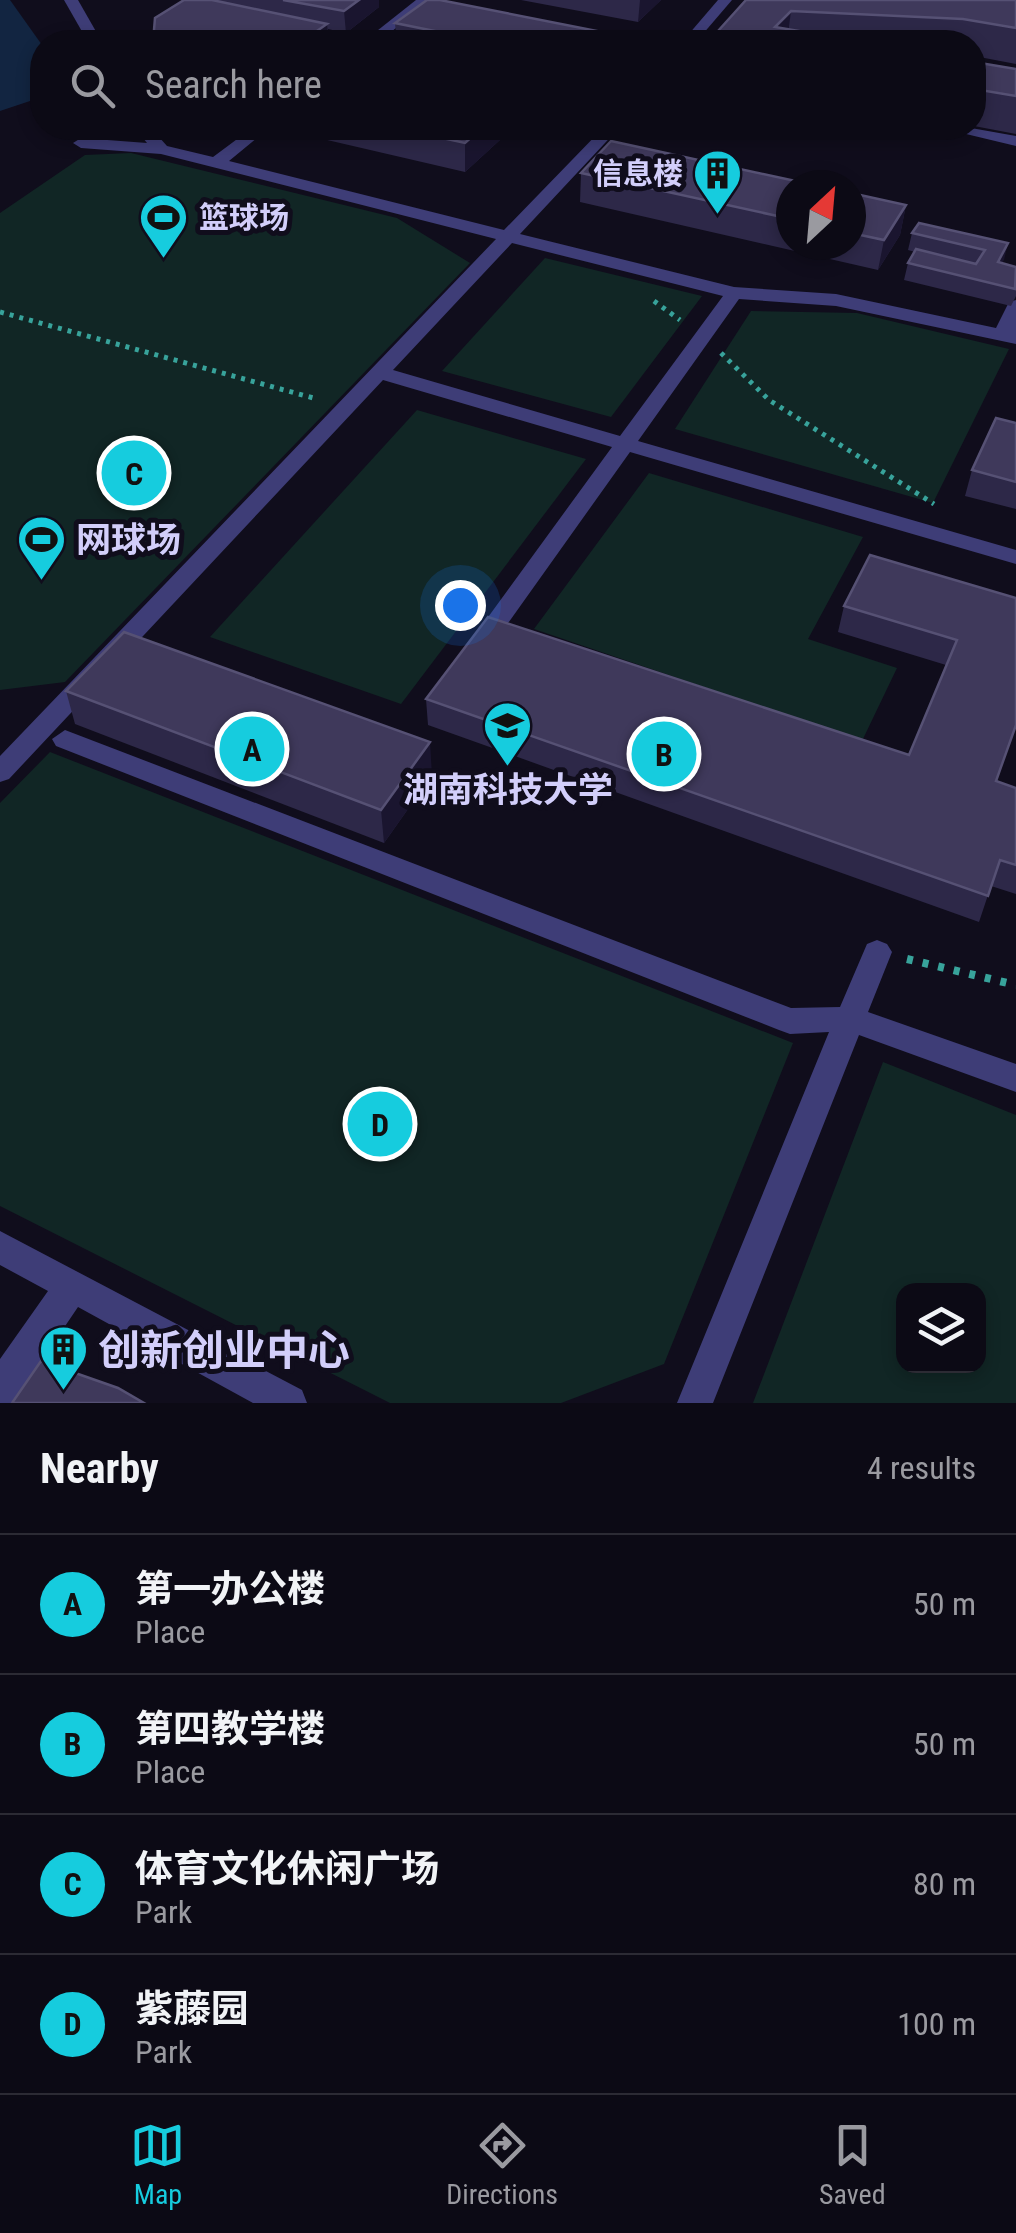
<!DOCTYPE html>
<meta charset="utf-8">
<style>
:root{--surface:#0c0a15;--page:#1a1822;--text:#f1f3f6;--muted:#9a9aa0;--line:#2c2b34;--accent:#16ccde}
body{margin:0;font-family:"Roboto Condensed","Noto Sans SC",sans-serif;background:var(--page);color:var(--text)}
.controls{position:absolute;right:30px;bottom:30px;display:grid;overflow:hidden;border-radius:20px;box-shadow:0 5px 15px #0003}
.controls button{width:90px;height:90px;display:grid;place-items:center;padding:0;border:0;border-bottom:2px solid var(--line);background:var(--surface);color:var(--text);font:50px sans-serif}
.compass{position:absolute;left:776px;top:170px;width:90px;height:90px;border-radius:50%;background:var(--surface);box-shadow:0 5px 15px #0003;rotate:26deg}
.you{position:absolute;left:460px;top:605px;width:35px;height:35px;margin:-25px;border:8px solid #fff;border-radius:50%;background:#1a73e8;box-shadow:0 0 0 15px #1a73e833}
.badge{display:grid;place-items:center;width:65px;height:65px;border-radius:50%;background:var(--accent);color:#111;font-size:32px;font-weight:700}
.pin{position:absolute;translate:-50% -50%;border:5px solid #fff;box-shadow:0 2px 10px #0006}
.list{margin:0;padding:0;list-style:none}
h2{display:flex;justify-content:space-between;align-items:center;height:130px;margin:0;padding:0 40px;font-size:42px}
h2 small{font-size:32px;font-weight:400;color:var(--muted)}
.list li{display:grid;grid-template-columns:65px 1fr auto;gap:30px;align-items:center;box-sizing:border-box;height:140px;padding:0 40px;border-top:2px solid var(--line)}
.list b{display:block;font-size:38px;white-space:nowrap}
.list p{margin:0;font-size:32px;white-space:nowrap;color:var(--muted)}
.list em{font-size:32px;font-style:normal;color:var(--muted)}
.icon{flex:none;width:55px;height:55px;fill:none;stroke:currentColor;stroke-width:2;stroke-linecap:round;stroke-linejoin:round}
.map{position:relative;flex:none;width:1016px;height:1403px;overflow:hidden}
.search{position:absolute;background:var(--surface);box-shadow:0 5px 15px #0003;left:30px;right:30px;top:30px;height:110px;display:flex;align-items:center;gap:25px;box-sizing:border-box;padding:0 35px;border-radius:40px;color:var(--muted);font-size:38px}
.sheet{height:690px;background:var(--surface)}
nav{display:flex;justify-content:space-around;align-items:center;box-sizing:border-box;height:140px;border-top:2px solid var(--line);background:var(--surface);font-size:28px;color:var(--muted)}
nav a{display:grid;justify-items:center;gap:5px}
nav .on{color:var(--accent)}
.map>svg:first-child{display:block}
.green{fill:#112625;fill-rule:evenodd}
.water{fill:#122541}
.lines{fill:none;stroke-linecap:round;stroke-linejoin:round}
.path-far1{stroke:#38a39b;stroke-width:5;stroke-dasharray:4 6;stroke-linecap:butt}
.path{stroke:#38a39b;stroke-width:8;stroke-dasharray:6 10;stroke-linecap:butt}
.minor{fill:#3e3d77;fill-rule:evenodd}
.wall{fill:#2d2848}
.shaded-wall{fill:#1a152f}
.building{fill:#3f395b;stroke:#565174;stroke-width:2.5}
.labels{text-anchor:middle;stroke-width:10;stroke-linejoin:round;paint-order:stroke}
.far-poi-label{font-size:30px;font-weight:bold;fill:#d2cefa;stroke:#100d1c;text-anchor:end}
.poi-label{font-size:35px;font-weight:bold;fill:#d2cefa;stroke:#100d1c;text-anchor:start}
.near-poi-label{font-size:42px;font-weight:bold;fill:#d2cefa;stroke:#100d1c;text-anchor:start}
</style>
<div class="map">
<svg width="1016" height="1403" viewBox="0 0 1016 1403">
<rect width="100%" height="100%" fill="#100d1c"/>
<g class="green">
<polygon points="131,153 397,218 470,263 65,682 0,690 0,213 85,155"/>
<polygon points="545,258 702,296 611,417 442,371"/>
<polygon points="751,311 857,313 1009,349 933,503 675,429"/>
<polygon points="417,410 586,459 401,704 210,637"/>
<polygon points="649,473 863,537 808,639 897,668 862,741 534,629"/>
<polygon points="50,752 793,1043 664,1364 561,1403 390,1403 0,1206 0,803"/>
<path d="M883,1062L1016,1115V1403H753ZM904,1290H978V1366H904Z"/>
</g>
<polygon class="water" points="0,0 10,0 42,45 42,97 0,111"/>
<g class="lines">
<g class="path-far1">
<polyline points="654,301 680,320"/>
<polyline points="0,312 317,399"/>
<polyline points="721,353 769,400 934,504"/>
</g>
<polyline class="path" points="907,959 1016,985"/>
<g class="minor">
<polygon points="64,0 78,0 102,42 88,42"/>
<polygon points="416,0 432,0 378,42 363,42"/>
<polygon points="718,0 732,0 696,42 682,42"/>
<polygon points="580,28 634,38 641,42 613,42 575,35 573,32"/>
<path d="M135,128H151L167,146L213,157L252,128H269L229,161L504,230L603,128H619L520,234L734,287L836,294L996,328L1009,302L1016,300V344L836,306L739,299L638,441L1016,550V564L630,452L491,647H475L471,641L475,635L612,447L383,380L9,779L0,782V756L496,239L161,154L81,148L73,143L81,138L147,143ZM512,243L723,296L620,436L393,370Z"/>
<polygon points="941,128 971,128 1016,136 1016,146"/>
<polygon points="65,730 791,1008 840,1007 867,944 877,940 887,944 892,952 868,1012 1016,1064 1016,1092 859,1035 713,1403 677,1403 829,1032 790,1034 779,1030 56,746 52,739"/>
<polygon points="0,1231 302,1390 307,1403 253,1403 78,1307 13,1403 0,1403 0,1359 48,1291 0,1265"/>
</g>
</g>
<g class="wall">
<polygon points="184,0 379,0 379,7 346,33 328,29 329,42"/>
<polygon points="521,0 661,0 638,22"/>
<polygon points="746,0 1016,0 1016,64 974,56 974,42 709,42"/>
<polygon points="395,23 612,42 378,42 396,34"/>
<polygon points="974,62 1016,69 1016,134 974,126"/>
<polygon points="297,128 513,128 465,172 297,133"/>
<polygon points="581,173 791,185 791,245 851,245 851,193 906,205 900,235 878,270 580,202"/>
<polygon points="912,233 1008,243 1002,263 1016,267 1016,296 1011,306 904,280 908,263 915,252 908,250"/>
<polygon points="1016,423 1016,509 965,496 972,470"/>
<polygon points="1016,598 996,781 1016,788 1016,894 991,886 979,922 428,725 426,699 909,755 946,665 838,632 844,606"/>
<polygon points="66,691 432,775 384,843 75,724"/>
</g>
<g class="shaded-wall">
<polygon points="359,0 379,0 379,7 346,33 344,11"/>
<polygon points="640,0 661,0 638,22"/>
<polygon points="791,11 787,42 775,27"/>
<polygon points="327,24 329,42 301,42"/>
<polygon points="482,128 513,128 465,172 465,143"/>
<polygon points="906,205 900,235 878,270 884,240"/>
<polygon points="1008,243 1004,260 993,279 998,262"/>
<polygon points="430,742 432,775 384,843 381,810"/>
</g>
<g class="building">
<polygon points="184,0 212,0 327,24 301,42 153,42 155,18"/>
<polygon points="283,0 359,0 344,11"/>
<polygon points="427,0 440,0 612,34 603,42 489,42 395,23"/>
<polygon points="746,0 1016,0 1016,28 963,19 791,11 775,27 864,42 716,42 709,41"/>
<polygon points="390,33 436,42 378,42"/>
<polygon points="974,62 1016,69 1016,96 974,89"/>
<polygon points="396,128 482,128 465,143"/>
<polygon points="611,141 814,185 791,185 791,219 581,173"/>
<polygon points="851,193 906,205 884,240 851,233"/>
<polygon points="919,223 1008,243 998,262 1016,267 1015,289 908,263 916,249 976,264 985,250 912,233"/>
<polygon points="996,418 1016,423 1016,482 972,470"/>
<polygon points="870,555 1016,598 1016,725 996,781 1016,788 1016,865 1000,860 988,896 426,699 488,617 909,755 957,640 844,606"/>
<polygon points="124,632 430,742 381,810 66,691"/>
<polygon points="41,1361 118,1388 144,1403 12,1403"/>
</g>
<defs>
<symbol id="building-pin" viewBox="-11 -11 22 30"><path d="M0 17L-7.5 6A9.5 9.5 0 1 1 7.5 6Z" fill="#16ccde" stroke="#100d1c"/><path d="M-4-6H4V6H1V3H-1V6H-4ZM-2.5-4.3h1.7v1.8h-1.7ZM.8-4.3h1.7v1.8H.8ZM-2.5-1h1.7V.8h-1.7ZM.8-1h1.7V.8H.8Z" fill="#111"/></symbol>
<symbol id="stadium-pin" viewBox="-11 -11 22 30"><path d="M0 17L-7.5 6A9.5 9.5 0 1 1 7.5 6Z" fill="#16ccde" stroke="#100d1c"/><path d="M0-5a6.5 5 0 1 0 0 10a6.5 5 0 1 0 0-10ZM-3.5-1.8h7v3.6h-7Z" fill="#111"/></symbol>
<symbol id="university-pin" viewBox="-11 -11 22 30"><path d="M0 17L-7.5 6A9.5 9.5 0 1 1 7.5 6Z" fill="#16ccde" stroke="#100d1c"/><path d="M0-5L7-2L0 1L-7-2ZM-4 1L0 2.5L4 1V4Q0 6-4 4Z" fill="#111"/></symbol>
</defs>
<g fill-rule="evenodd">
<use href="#building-pin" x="690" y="146" width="55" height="75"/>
<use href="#stadium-pin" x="136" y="190" width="55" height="75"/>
<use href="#stadium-pin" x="14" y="512" width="55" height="75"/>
<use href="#university-pin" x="480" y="698" width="55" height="75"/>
<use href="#building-pin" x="36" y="1322" width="55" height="75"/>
</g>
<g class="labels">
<g class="far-poi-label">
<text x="683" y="184">信息楼</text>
<text x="199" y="228" text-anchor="start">篮球场</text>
</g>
<g class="poi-label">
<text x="76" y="552">网球场</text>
<text x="508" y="802" text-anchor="middle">湖南科技大学</text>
</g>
<g class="near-poi-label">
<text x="98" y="1365">创新创业中心</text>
</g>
</g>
</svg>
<div class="controls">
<button><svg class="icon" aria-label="layers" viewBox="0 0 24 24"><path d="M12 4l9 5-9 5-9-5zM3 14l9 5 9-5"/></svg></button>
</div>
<svg class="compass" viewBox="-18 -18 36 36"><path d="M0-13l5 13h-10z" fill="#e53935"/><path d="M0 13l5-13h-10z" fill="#9a9aa0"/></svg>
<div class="you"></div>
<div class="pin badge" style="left:252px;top:749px">A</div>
<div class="pin badge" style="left:664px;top:754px">B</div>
<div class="pin badge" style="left:134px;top:473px">C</div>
<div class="pin badge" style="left:380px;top:1124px">D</div>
<div class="search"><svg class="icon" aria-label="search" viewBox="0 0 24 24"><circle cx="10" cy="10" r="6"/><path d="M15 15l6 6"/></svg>Search here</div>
</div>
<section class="sheet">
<h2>Nearby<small>4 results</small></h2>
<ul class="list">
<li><span class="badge">A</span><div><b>第一办公楼</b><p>Place</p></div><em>50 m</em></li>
<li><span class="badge">B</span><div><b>第四教学楼</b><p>Place</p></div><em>50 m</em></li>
<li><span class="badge">C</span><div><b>体育文化休闲广场</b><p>Park</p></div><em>80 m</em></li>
<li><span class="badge">D</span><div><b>紫藤园</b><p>Park</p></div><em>100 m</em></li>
</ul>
</section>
<nav>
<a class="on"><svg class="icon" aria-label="map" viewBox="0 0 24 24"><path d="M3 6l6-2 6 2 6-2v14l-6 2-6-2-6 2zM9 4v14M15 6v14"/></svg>Map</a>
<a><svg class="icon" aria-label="directions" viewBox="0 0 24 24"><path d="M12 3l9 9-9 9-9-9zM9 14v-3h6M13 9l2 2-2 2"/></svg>Directions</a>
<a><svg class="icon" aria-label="saved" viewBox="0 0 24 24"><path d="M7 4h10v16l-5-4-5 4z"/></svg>Saved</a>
</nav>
